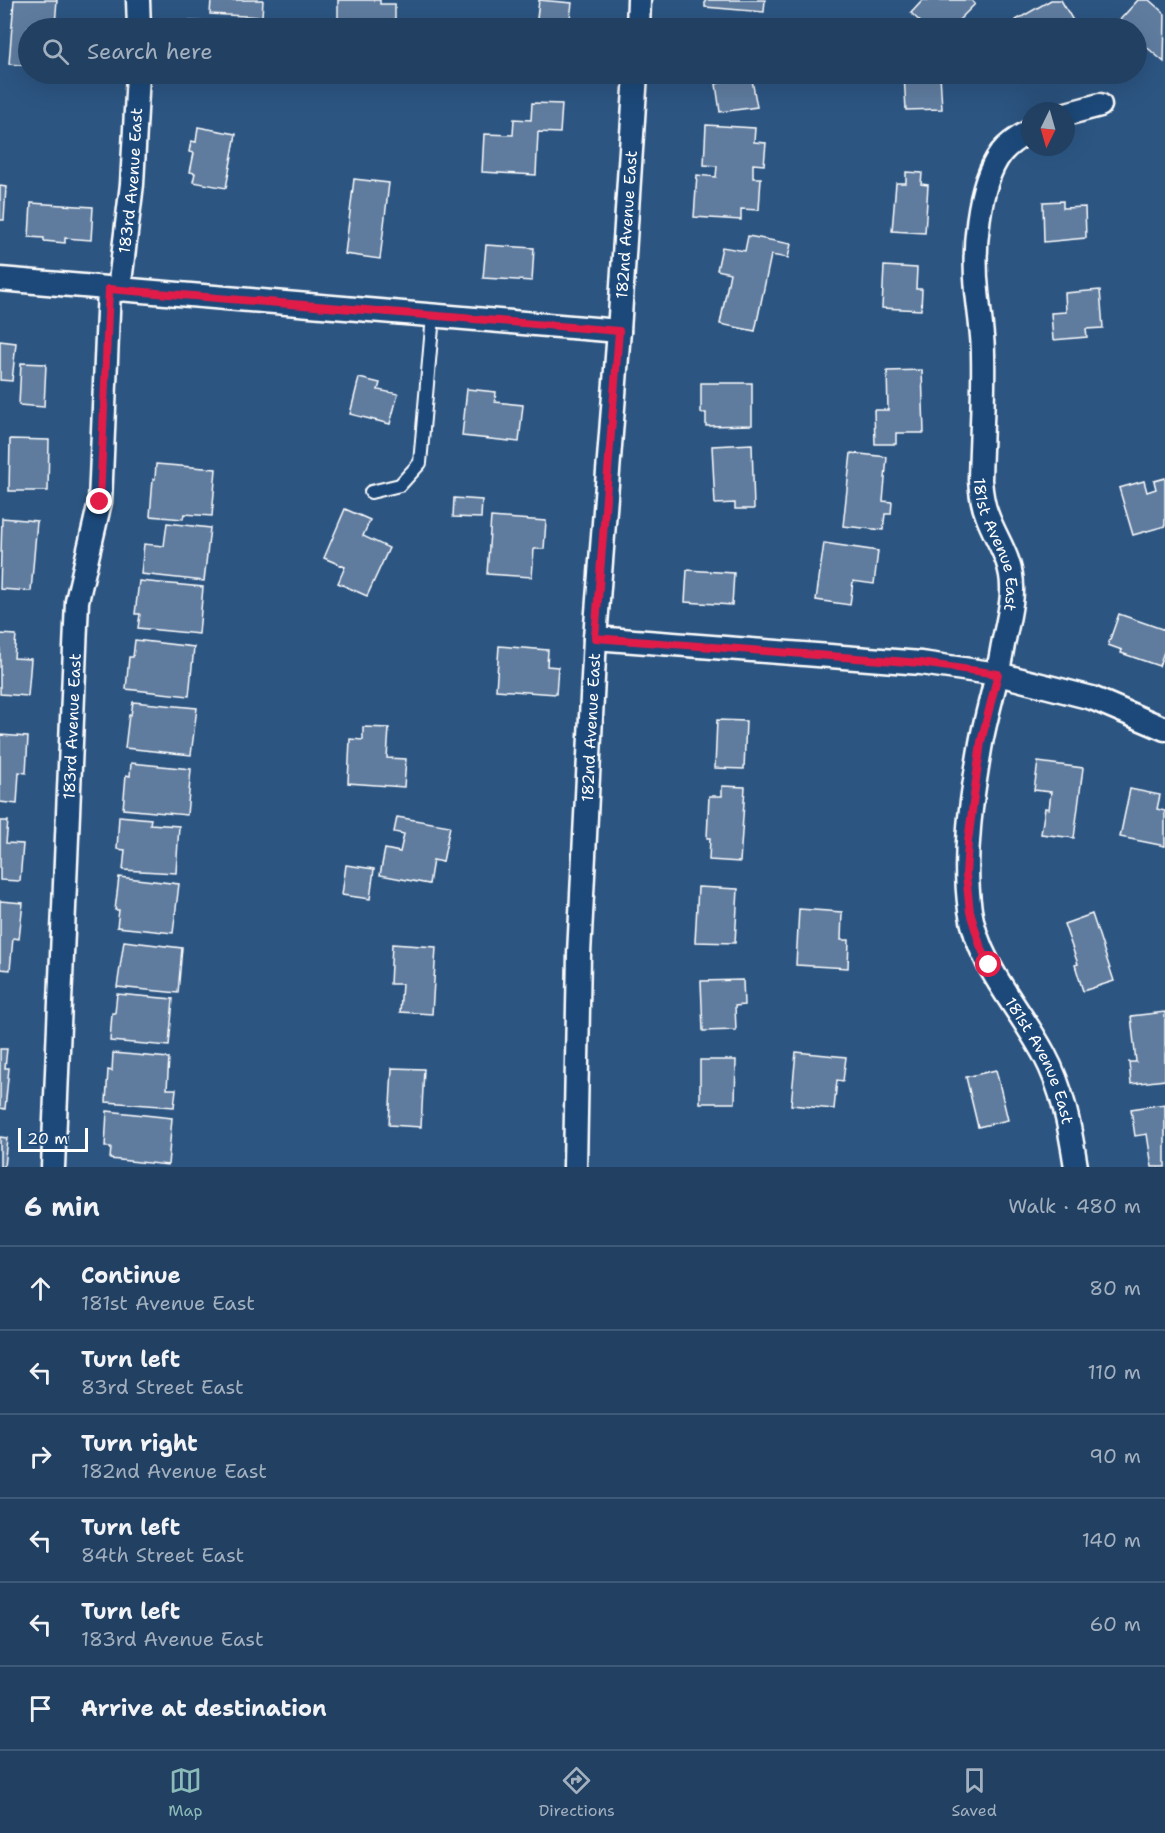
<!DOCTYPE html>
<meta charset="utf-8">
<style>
:root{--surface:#214062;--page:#294768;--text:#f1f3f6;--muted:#a2afbe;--line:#3e5977;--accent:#8bbbb9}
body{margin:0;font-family:"Shantell Sans",sans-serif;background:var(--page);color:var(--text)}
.compass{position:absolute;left:1021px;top:102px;width:54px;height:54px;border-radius:50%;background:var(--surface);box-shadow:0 6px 24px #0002;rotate:185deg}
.scale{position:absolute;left:18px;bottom:15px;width:70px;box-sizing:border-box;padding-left:6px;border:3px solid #fff;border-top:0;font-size:16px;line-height:21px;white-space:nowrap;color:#fff;-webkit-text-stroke:4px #1f4a7a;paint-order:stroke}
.stop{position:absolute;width:18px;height:18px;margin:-14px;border:4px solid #e11d48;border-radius:50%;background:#fff}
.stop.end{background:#e11d48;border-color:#fff;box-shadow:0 2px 6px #0008}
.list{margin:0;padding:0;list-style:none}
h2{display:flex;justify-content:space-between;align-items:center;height:78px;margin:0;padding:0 24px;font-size:26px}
h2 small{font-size:20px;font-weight:400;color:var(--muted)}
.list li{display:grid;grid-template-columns:39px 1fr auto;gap:18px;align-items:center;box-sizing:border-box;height:84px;padding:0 24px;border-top:2px solid var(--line)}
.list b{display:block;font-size:22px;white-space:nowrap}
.list p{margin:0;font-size:20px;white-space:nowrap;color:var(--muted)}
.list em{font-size:20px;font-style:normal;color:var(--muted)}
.icon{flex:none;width:33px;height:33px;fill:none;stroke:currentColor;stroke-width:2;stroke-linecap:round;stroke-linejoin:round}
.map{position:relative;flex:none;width:1165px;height:1167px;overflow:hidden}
.search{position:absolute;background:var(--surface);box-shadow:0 6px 24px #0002;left:18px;right:18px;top:18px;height:66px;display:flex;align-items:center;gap:15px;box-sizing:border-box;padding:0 21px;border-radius:33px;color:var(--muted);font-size:22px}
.sheet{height:582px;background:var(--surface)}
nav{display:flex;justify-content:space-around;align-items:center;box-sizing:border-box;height:84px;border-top:2px solid var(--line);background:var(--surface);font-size:16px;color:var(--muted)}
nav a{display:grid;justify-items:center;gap:3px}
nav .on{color:var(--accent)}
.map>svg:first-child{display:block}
.building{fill:#5e7c9f;stroke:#fff;stroke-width:1.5}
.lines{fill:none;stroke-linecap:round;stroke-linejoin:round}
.service-casing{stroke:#fff;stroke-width:16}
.minor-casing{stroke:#fff;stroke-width:27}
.service{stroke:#1f4a7a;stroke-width:12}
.minor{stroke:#1f4a7a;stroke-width:22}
.route{stroke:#e11d48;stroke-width:8}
.labels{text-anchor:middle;stroke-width:5;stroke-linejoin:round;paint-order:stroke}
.street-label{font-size:16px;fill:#fff;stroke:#1f4a7a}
</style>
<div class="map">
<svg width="1165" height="1167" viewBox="0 0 1165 1167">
<rect width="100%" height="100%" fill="#2c5582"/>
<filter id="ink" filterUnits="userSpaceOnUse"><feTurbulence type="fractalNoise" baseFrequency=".0167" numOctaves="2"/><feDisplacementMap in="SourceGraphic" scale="12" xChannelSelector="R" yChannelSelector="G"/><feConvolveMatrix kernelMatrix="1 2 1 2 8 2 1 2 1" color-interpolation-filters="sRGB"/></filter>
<g filter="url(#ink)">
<g class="building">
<polygon points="14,0 57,0 55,25 44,24 43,28 28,28 28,66 9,64"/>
<polygon points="211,0 263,0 262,17 210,14"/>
<polygon points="338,0 380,0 380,4 395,4 395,28 338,28"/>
<polygon points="539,0 572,3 569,26 584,28 536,28"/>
<polygon points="705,0 765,0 764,12 705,7"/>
<polygon points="923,0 971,0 975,4 951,28 927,28 911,13"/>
<polygon points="1051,0 1061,0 1075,24 1068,28 1021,28 1016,20"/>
<polygon points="1138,0 1149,0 1165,14 1164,62 1136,38 1136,28 1126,28 1118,22"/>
<polygon points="186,21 212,22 211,27 228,28 185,28"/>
<polygon points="720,74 757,74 758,79 752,80 757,107 720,112 716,84 722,82"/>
<polygon points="904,74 940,74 942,109 906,110"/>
<polygon points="532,103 562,104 560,133 538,132 536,175 482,172 484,134 513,135 514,119 531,120"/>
<polygon points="706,125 755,128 754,142 766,143 764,165 753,164 753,178 761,178 759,210 741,209 741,220 694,217 697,175 716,177 717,166 704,165"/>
<polygon points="198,127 236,134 226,188 193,182 195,173 190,172 194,153 189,152 191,141 196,142"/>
<polygon points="906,172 922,173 921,184 928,185 925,233 892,231 896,183 906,183"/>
<polygon points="354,179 389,183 380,259 345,254"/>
<polygon points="0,186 6,187 4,220 0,220"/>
<polygon points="1063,201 1063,208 1085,207 1086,238 1044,242 1043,202"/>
<polygon points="31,203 93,207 91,240 65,238 65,243 44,241 44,238 29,237"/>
<polygon points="748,236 791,244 788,258 771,255 755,331 720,324 730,273 717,270 722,247 745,251"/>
<polygon points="486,245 534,248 532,281 483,278"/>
<polygon points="884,266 917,268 916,289 922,289 921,310 882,308"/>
<polygon points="1100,290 1103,328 1086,329 1087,337 1053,340 1051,313 1066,312 1065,293"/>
<polygon points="0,341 16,343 12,381 0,380"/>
<polygon points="21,363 46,364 44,407 19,405"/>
<polygon points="922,370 924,433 896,433 896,444 875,444 874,410 888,410 887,371"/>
<polygon points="359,378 380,383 378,390 398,394 390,424 350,414"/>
<polygon points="701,383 752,383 752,425 706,426 706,413 701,413"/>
<polygon points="467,389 496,392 495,402 523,405 519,442 462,436"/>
<polygon points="10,439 49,440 48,491 9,491"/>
<polygon points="752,444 754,509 735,509 735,503 715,504 712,446"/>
<polygon points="851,453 887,457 883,501 892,502 891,514 885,514 883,530 843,526"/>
<polygon points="156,464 216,469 212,516 184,514 183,519 150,516 153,479 155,479"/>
<polygon points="1165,478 1165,526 1133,535 1119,488 1144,481 1147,492 1156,489 1154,481"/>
<polygon points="454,498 482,500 481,518 453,517"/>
<polygon points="345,509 370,520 363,536 389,548 367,596 338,583 345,567 324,558"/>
<polygon points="491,517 546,521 544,549 534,549 532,577 487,574"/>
<polygon points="2,518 37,521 31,591 0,589"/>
<polygon points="167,523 210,528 204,581 141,574 144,544 164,546"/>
<polygon points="824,543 878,551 874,584 853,581 850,605 816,600"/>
<polygon points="687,570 734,573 732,605 685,602"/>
<polygon points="139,581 203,587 199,634 138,628 140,614 135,614"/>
<polygon points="1119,614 1165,630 1165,649 1159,666 1121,653 1122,650 1108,645"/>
<polygon points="0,634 16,635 14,658 31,659 28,696 0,694"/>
<polygon points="135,640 194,647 189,696 126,689 129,657 133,657"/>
<polygon points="499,646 548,650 547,666 558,667 556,694 496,690"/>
<polygon points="133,702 197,708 191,755 125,748 129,715 131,715"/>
<polygon points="717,720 746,721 744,769 715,768"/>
<polygon points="363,727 389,728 387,758 406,759 404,787 348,783 350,739 363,740"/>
<polygon points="0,735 28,737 26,773 19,772 17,804 0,802"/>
<polygon points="1038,762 1083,768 1074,838 1041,834 1045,808 1049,809 1051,792 1034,790"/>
<polygon points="131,763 191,769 187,815 123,809 126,775 130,776"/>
<polygon points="722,786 745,787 740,862 709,860 710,838 707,838 709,796 722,796"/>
<polygon points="1130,789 1160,795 1157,809 1165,811 1165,846 1120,837"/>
<polygon points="119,816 151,819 150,824 179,826 176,873 123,870 125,850 117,849"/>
<polygon points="397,817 450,826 443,862 433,860 429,884 380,875 385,849 400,852 404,834 394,832"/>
<polygon points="0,821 8,821 6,843 23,844 20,881 0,880"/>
<polygon points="346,865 374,869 370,899 342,895"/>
<polygon points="119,877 179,884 173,933 117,927 119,910 115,910"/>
<polygon points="698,887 738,889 735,943 695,942"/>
<polygon points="0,901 23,903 19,939 13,938 10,970 0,969"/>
<polygon points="799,909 842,912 841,940 849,940 848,968 796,965"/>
<polygon points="1092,914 1114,981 1083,991 1075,965 1078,964 1064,924"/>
<polygon points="124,941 182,948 178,993 117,987"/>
<polygon points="392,944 436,947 432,1014 400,1012 402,984 390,984"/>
<polygon points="743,980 744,1005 735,1006 736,1030 703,1031 701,981"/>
<polygon points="117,994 173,999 169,1046 110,1041 112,1013 115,1013"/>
<polygon points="1165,1012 1165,1080 1131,1084 1129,1062 1136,1062 1131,1016"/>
<polygon points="0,1049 7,1049 5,1068 9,1068 5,1109 0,1108"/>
<polygon points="796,1052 846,1057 843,1081 837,1080 834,1109 791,1105"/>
<polygon points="113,1053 169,1058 167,1089 176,1089 174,1107 106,1102 108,1070 112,1071"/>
<polygon points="700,1060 736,1060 735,1103 700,1103"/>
<polygon points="392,1068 424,1069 421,1127 389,1125"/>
<polygon points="996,1070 1008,1120 978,1127 966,1077"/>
<polygon points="1165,1104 1165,1167 1152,1167 1147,1134 1135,1136 1131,1109"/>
<polygon points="107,1111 172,1118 168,1165 110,1159 111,1147 105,1147"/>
<polygon points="0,1137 7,1138 4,1167 0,1167"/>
</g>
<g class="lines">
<defs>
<polyline id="service" points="371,492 400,485 420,463 433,316"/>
<g id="minor">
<polyline points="138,0 139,28"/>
<polyline points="638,28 639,0"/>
<polyline points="1066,114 1100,105"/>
<path id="s1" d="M1030,131C1019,137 1009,143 1001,153C977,185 973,252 977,291C979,312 983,334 983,355C984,397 981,438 980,480C981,492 982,503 987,515C996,540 1012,559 1012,587C1013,606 1005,631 1002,650C997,681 987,711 981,743C972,796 962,856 970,910C978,965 1019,1007 1044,1054C1063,1089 1070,1128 1076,1167"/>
<polyline points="0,279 619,331"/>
<path id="s2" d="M119,290L132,184L138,74"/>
<polyline points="595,638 921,663 998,674 1092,698 1165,729"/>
<path id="s3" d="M53,1167L77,601L100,502L109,289"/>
<path id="s4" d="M575,1167L579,954L595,638L619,331L636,74"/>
</g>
</defs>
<use href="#service" class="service-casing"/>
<use href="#minor" class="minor-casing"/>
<use href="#service" class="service"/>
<use href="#minor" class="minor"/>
</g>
</g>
<g class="lines" filter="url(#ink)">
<polyline class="route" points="100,502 109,289 619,331 595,638 921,663 998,674 981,742 968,842 966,874 970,912 980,945 989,965"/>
</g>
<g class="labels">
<g class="street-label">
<text dy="6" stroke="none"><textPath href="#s2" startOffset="110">183rd Avenue East</textPath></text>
<text dy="6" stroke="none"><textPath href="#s4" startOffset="944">182nd Avenue East</textPath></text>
<text dy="6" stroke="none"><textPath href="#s1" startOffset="436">181st Avenue East</textPath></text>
<text dy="6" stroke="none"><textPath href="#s3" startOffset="441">183rd Avenue East</textPath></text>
<text dy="6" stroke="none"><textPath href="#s4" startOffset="440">182nd Avenue East</textPath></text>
<text dy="6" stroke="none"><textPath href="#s1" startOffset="976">181st Avenue East</textPath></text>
</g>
</g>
</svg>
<svg class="compass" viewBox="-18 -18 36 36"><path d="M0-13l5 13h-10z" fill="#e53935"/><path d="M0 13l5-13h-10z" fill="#a2afbe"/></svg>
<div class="scale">20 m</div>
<div class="stop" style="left:989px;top:965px"></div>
<div class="stop end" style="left:100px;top:502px"></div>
<div class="search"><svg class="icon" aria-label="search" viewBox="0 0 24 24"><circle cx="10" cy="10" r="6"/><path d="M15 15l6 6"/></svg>Search here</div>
</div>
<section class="sheet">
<h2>6 min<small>Walk · 480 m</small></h2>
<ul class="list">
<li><svg class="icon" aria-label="ahead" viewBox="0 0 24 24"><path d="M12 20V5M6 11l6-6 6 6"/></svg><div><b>Continue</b><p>181st Avenue East</p></div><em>80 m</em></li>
<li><svg class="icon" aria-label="left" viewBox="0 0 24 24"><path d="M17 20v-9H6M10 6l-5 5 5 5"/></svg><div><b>Turn left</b><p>83rd Street East</p></div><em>110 m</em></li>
<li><svg class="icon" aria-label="right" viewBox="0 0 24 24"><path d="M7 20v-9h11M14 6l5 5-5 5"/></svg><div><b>Turn right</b><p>182nd Avenue East</p></div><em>90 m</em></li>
<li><svg class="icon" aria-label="left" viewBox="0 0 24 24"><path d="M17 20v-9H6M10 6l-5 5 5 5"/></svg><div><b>Turn left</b><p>84th Street East</p></div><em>140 m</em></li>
<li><svg class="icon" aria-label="left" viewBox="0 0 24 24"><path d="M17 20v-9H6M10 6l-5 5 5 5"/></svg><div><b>Turn left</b><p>183rd Avenue East</p></div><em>60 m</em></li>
<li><svg class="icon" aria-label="arrive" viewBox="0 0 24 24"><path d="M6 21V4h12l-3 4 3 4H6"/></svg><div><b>Arrive at destination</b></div></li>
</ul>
</section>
<nav>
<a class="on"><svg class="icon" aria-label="map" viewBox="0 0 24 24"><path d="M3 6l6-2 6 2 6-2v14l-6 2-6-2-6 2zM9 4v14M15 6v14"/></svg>Map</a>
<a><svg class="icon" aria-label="directions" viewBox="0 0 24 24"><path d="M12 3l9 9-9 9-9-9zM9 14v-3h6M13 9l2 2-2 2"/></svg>Directions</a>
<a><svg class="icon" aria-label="saved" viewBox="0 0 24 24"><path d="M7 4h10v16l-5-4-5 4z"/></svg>Saved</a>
</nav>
